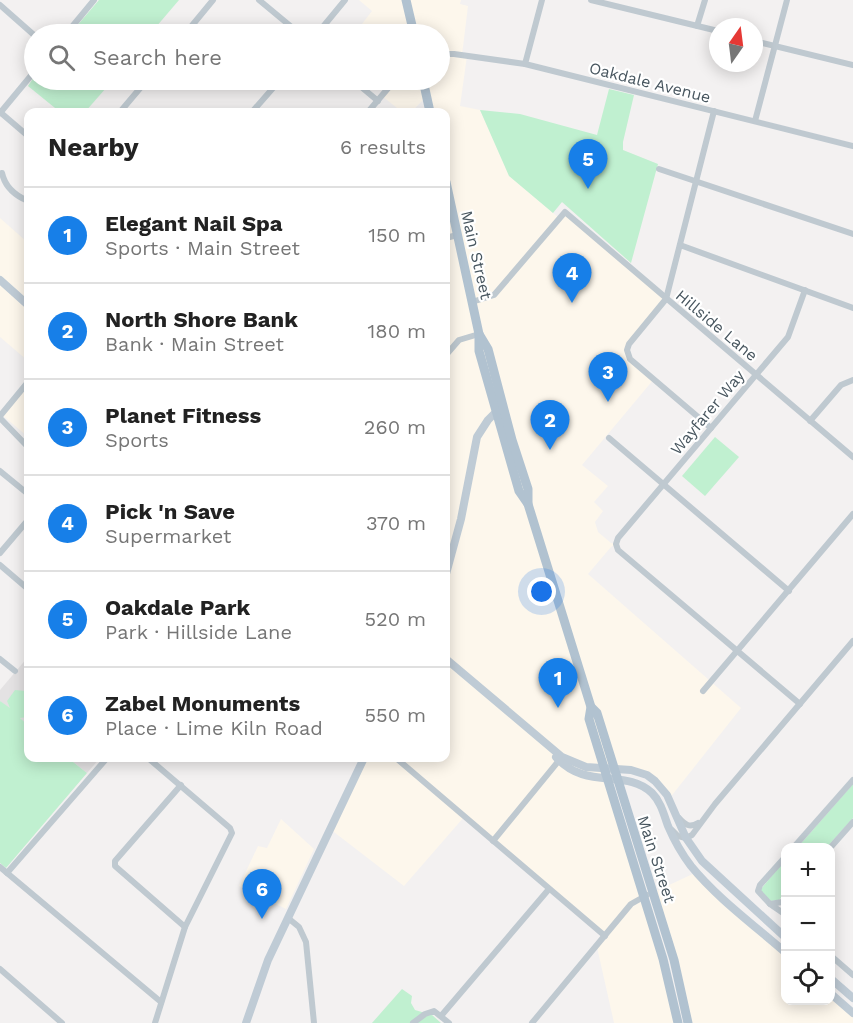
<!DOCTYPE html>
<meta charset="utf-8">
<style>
:root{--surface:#fff;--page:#f2f2f2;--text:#222;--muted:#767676;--line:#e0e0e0;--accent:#177fe8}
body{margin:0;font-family:"Work Sans",sans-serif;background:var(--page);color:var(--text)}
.controls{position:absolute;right:18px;bottom:18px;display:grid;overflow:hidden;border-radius:12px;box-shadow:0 3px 15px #0003}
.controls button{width:54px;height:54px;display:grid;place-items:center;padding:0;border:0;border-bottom:2px solid var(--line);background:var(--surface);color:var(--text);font:30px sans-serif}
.compass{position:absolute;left:709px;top:18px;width:54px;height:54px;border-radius:50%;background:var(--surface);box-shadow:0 3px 15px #0003;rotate:14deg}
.you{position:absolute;left:542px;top:592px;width:21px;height:21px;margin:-15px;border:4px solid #fff;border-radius:50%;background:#1a73e8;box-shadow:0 0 0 9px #1a73e833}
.badge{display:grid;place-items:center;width:39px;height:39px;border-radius:50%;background:var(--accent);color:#fff;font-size:20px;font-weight:700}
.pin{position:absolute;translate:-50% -50px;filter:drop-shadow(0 2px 3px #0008)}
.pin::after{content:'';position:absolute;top:32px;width:21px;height:18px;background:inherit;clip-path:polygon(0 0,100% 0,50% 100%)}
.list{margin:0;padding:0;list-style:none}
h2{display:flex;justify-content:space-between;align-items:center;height:78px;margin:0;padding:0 24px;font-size:26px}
h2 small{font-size:20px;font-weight:400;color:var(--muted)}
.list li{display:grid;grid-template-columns:39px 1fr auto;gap:18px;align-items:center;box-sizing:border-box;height:96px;padding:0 24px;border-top:2px solid var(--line)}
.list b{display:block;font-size:22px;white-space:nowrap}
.list p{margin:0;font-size:20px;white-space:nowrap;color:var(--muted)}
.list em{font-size:20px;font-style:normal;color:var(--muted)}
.icon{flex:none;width:33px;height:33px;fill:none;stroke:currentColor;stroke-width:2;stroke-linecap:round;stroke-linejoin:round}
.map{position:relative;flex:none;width:853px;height:1023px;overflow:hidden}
.search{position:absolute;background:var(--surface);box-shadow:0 3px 15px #0003;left:24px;top:24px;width:426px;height:66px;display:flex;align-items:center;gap:15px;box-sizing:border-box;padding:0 21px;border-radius:33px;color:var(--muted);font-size:22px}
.panel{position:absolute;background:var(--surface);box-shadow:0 3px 15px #0003;left:24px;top:108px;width:426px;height:654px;border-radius:12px}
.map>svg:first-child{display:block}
.commercial{fill:#fdf7ec}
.education{fill:#e4e2e3}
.green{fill:#c0f0d0}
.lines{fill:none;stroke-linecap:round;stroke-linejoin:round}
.minor{stroke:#bfc9d0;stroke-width:6}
.secondary{stroke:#bfcbd5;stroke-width:8}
.primary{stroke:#b1c2d0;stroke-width:9}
.labels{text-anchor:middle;stroke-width:4.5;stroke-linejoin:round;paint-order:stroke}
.street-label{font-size:16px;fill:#48565f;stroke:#fff}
</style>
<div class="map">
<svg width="853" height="1023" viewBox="0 0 853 1023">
<rect width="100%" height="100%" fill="#f3f1f1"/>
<g class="commercial">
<polygon points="359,0 461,0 460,4 468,6 462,55 467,56 460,106 480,110 510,176 559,218 565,212 666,299 629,344 627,354 654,379 582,465 608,486 594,502 603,511 595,522 598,532 611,543 616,544 611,547 588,574 741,708 669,799 647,775 604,768 678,1023 614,1023 597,947 605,937 464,817 404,886 330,829 364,758 396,758 401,761 404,758 446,758 446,112 430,112 426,97 411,112 402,112 382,96 393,82 390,80 440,80 440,34 357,34 355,33 372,11"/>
<polygon points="0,218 26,241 28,239 28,361 0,337"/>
<polygon points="28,382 28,437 1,414"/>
<polygon points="281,819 314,849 286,909 239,886 258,846 267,848"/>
<polygon points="697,872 785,953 786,1000 830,1000 831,993 853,1013 853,1023 688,1023 652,893"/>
</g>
<g class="education">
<polygon points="28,657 28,725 0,701 0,690"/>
<polygon points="68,758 100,758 87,773"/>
</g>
<g class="green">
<polygon points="99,0 179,0 150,34 70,34"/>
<polygon points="34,77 34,80 113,80 85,112 60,112 28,86"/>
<polygon points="609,89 634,95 623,142 623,150 658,164 631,263 562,202 553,213 509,176 480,110 520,114 597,135"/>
<polygon points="715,437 739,457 705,496 682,476"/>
<polygon points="15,690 26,691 28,693 28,717 20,718 28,725 28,758 68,758 87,773 6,868 0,863 0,701 10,708 7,701"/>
<polygon points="853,784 853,818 827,847 797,848"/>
<polygon points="785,860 785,894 779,900 771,901 761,893 761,889"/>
<polygon points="402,989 412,996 411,1003 415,1010 432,1015 441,1023 372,1023"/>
</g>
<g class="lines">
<g class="minor">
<polyline points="259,0 300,34"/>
<polyline points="591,0 718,31"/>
<polyline points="0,5 34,35"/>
<polyline points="697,26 705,0"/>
<polyline points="66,34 94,0"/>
<polyline points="185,34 213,0"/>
<polyline points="317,34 345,0"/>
<polyline points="754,41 853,65"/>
<polyline points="440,54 454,54 525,64 853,146"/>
<polyline points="525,64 542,0"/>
<polyline points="353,80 378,101"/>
<polyline points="0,112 28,136"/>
<polyline points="120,112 147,80"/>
<polyline points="252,112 280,80"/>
<polyline points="368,112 395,80"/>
<polyline points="0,113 34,72"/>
<polyline points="755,121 787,0"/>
<polyline points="659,169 853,234"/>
<path d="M2,173C5,187 16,196 28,201"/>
<polyline points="446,238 457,235"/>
<polyline points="680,245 853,308"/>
<polyline points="472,302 494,295 565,212 853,457"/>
<polyline points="446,355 459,340 479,334"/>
<polyline points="0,416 28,382"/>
<polyline points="0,418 28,447"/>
<polyline points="810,421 841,385 853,380"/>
<polyline points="711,428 630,359 627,350 629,344 666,299 714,111"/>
<polyline points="609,438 789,591"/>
<polyline points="0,471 28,494"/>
<polyline points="0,553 28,520"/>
<polyline points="0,565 28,589"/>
<polyline points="0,659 15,671"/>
<polyline points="703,691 853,514"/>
<polyline points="800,704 618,550 616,544 618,538 788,337 805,290"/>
<polyline points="148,758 230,828 232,833 185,927 155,1023"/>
<polyline points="396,758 605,936"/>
<polyline points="181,785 115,861 115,866 185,927"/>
<path d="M679,818C685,825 690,828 698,823"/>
<polyline points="672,830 678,836 686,838 692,835 715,804 853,641"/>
<polyline points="493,841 561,758"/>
<polyline points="793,848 853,780"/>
<polyline points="830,848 853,822"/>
<polyline points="786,856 760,885 758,891 770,904 782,902 786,898"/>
<polyline points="0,867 161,1002"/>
<polyline points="7,873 107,758"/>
<polyline points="770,904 786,915"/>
<polyline points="288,918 299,927 306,942 314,1023"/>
<polyline points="830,955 853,975"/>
<polyline points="0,969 62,1023"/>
<polyline points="441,1016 549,889"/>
<polyline points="413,1023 425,1014 434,1011 449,1023"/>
<polyline points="532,1023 631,904 647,895"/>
</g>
<g class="secondary">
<polyline points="0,280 28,305"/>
<polyline points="446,574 461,519 477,437 488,420 495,413 501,411"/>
<polyline points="446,659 562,757 586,767 631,770 647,775 655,781 667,795 686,838 702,861 786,938"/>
<path d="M556,757C586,791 626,768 652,793C661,802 664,815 668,826C674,840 681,853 691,866C717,898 754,925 786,953"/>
<polyline points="830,978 853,998"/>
<polyline points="830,993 853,1013"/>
<polyline points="246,1023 268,960 364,758"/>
</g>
<g class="primary">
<polyline points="406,0 414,34"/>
<polyline points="423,80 430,112"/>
<polyline points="446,182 479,334 479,351 519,491 528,504"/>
<polyline points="479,334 488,349 512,440 528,489 528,504 591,707 589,719 663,959 678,1023"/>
<polyline points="591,707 597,713 674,960 688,1023"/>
</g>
</g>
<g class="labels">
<g class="street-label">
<text transform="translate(650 82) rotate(14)" y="6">Oakdale Avenue</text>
<text transform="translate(477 255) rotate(77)" y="6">Main Street</text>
<text transform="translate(717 325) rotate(40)" y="6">Hillside Lane</text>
<text transform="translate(707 412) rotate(-50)" y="6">Wayfarer Way</text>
<text transform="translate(657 859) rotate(72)" y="6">Main Street</text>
</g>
</g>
</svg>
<div class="controls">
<button>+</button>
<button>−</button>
<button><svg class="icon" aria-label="locate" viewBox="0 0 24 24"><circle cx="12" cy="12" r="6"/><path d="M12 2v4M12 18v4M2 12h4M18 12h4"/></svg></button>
</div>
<svg class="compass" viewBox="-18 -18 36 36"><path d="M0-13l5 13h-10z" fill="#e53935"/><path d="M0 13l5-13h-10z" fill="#767676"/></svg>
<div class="you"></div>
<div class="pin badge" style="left:558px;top:708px">1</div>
<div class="pin badge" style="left:550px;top:450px">2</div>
<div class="pin badge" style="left:608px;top:402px">3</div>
<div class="pin badge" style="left:572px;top:303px">4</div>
<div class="pin badge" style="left:588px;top:189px">5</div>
<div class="pin badge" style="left:262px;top:919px">6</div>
<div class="search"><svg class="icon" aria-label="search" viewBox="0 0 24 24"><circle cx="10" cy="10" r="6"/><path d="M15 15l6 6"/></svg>Search here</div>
<section class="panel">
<h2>Nearby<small>6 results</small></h2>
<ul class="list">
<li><span class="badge">1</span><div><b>Elegant Nail Spa</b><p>Sports · Main Street</p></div><em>150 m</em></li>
<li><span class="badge">2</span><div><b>North Shore Bank</b><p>Bank · Main Street</p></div><em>180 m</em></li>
<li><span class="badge">3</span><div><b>Planet Fitness</b><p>Sports</p></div><em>260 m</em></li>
<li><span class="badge">4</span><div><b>Pick 'n Save</b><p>Supermarket</p></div><em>370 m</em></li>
<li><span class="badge">5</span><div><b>Oakdale Park</b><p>Park · Hillside Lane</p></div><em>520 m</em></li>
<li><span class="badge">6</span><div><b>Zabel Monuments</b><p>Place · Lime Kiln Road</p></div><em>550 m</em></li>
</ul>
</section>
</div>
